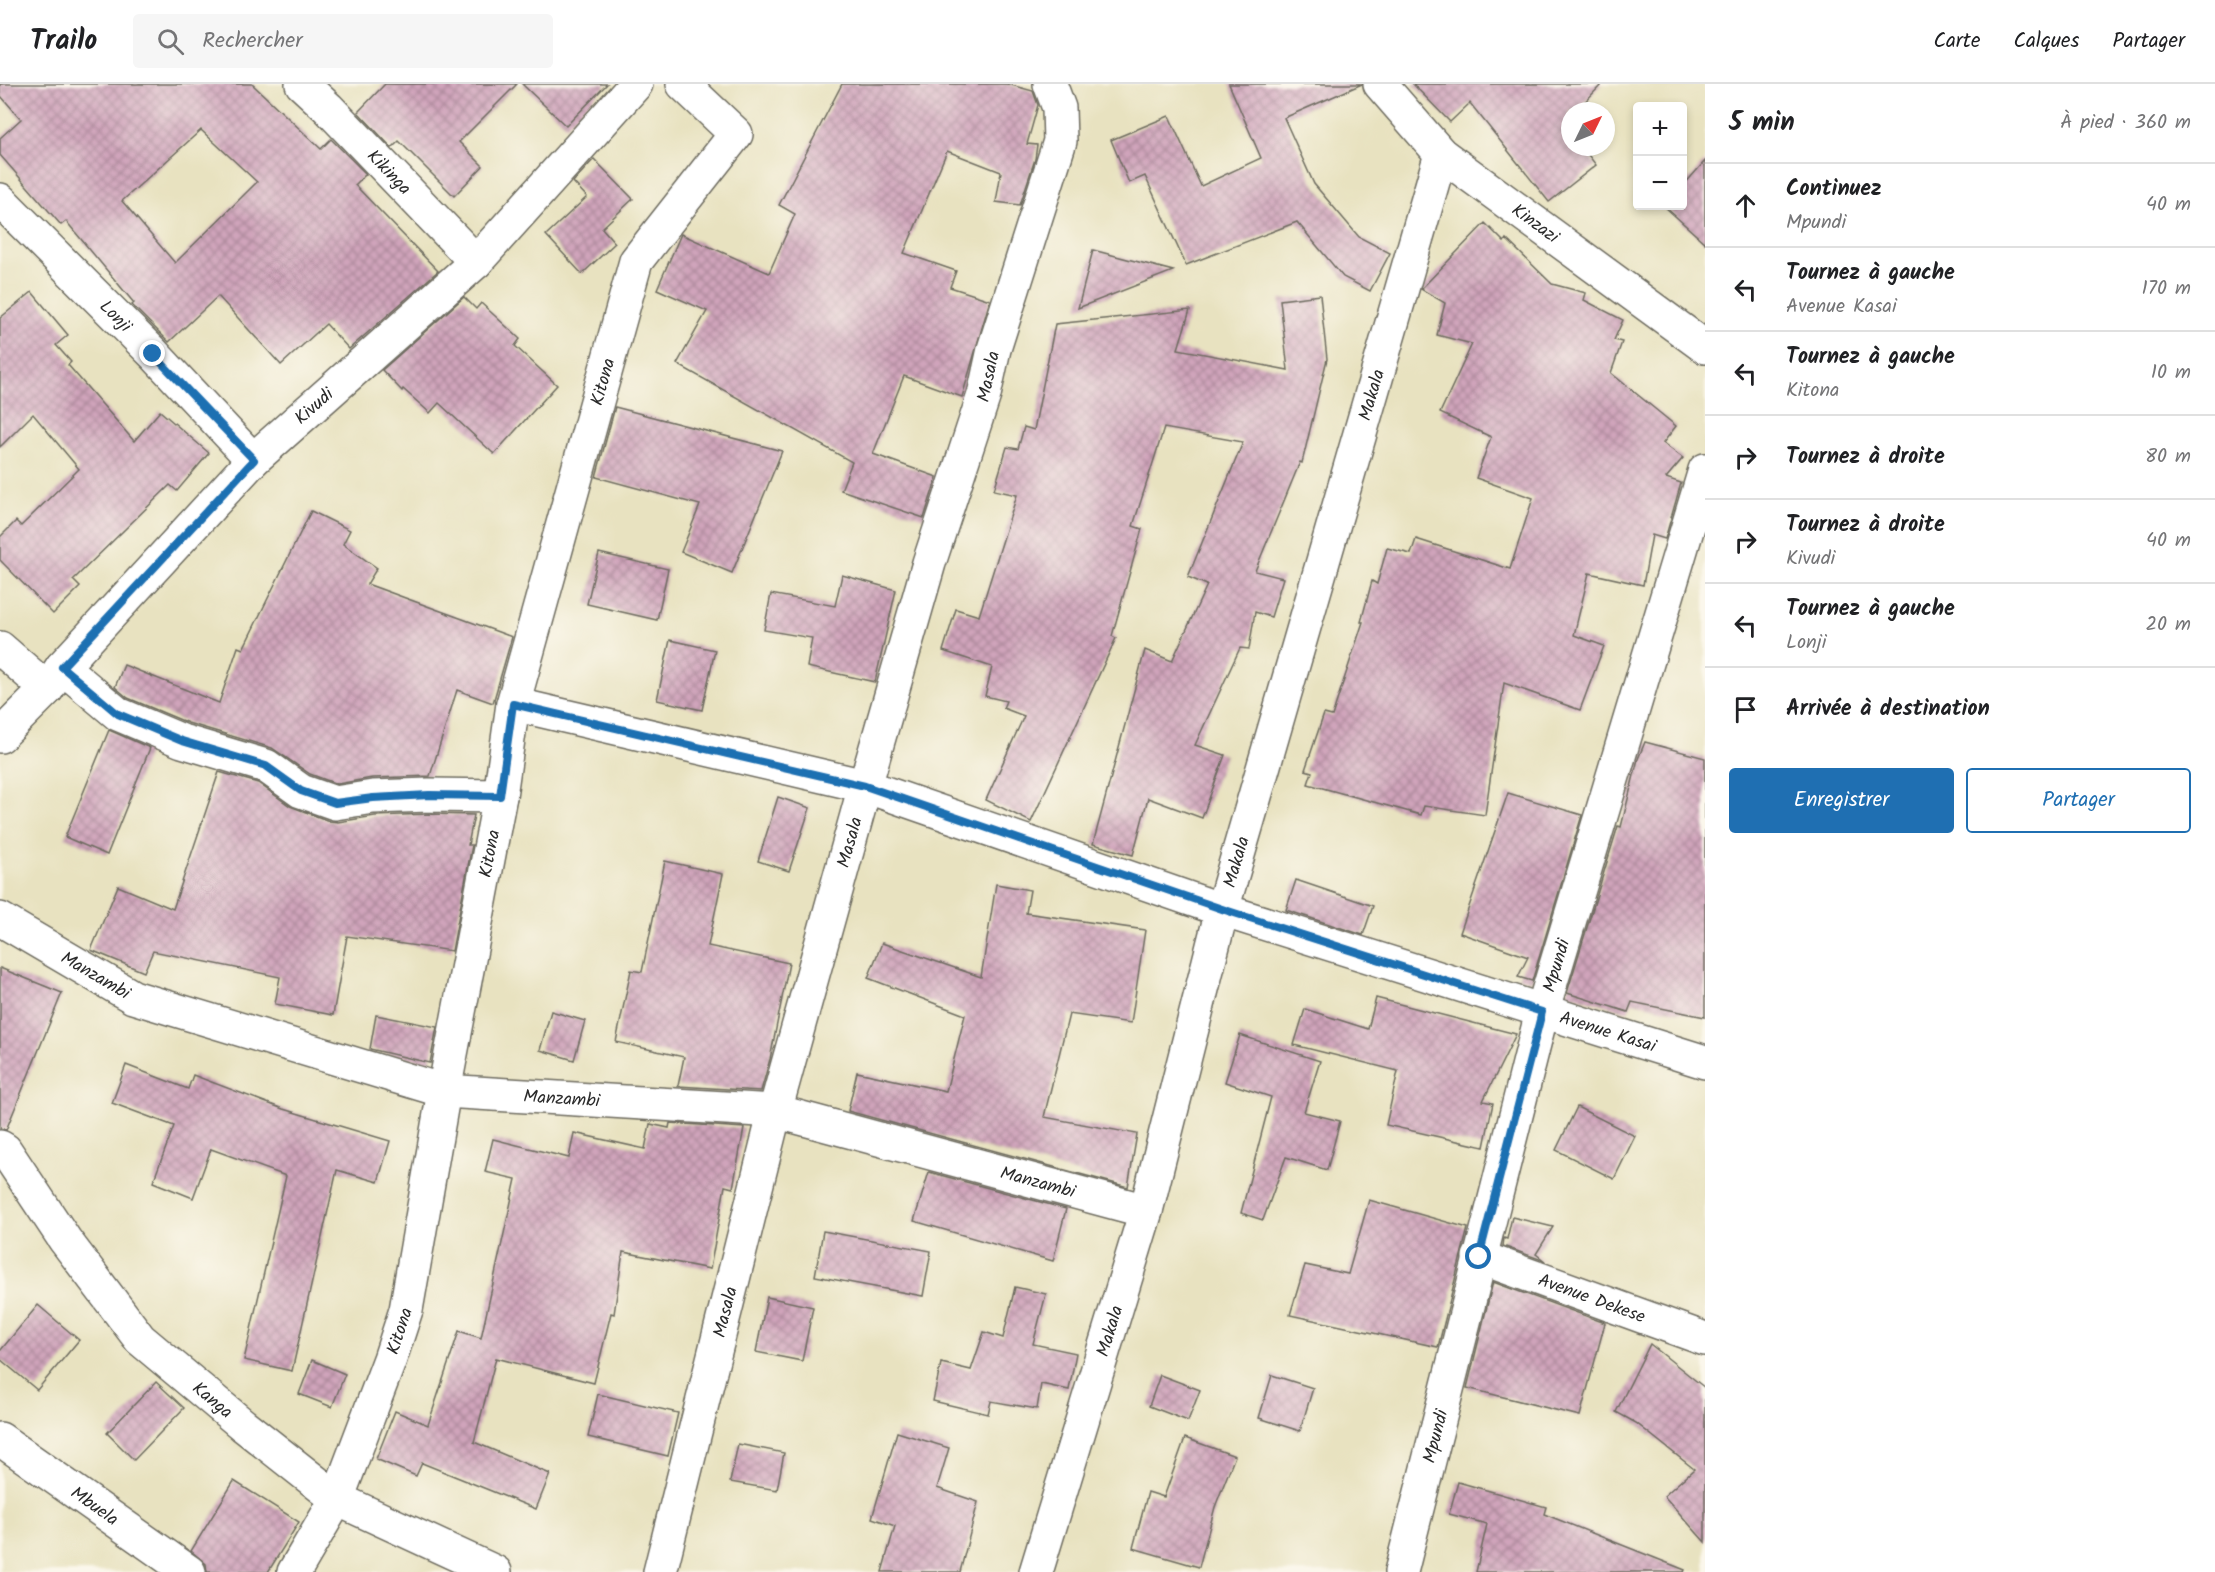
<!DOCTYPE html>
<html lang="fr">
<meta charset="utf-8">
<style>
:root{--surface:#fff;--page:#f6f6f6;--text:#202124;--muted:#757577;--line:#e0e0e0;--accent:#1f6fb2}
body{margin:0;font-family:Kalam,sans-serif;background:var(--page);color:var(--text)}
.controls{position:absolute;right:18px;top:18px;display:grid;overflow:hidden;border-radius:6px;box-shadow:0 3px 9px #0003}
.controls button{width:54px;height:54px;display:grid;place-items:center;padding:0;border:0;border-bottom:2px solid var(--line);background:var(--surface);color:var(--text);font:30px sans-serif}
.compass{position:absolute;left:1561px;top:18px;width:54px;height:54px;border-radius:50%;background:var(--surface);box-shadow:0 3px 9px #0003;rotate:47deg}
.stop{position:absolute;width:18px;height:18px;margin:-14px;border:4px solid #1f6fb2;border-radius:50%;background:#fff}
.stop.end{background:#1f6fb2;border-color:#fff;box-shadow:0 2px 6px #0008}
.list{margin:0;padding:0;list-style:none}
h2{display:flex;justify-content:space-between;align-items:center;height:78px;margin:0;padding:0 24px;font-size:26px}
h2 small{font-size:20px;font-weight:400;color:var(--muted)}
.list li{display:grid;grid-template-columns:39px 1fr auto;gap:18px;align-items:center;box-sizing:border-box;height:84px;padding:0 24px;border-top:2px solid var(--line)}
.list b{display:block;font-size:22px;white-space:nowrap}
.list p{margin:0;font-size:20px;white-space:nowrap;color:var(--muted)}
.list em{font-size:20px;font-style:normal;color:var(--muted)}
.actions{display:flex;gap:12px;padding:18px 24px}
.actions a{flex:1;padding:14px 0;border:2px solid var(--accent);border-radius:6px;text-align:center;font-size:21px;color:var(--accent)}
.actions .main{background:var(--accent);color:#fff}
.icon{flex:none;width:33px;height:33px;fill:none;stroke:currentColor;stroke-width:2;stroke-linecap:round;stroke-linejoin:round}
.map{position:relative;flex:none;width:1705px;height:1488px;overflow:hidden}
header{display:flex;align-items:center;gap:36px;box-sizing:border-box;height:84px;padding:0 30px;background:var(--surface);border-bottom:2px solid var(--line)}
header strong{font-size:28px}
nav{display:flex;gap:33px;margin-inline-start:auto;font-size:21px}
.search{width:420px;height:54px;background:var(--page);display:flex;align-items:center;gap:15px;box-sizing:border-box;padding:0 21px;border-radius:6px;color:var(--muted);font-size:22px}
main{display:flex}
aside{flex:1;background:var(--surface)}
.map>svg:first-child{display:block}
.building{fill:url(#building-cross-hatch);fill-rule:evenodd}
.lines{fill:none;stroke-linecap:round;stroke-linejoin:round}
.minor-casing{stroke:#6d6b5f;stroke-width:36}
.minor{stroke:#fff;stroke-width:33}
.route{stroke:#1f6fb2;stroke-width:8}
.labels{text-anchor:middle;stroke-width:4.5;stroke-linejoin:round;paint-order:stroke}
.street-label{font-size:18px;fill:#2b2b2b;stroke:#fbf7ec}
</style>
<header>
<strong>Trailo</strong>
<div class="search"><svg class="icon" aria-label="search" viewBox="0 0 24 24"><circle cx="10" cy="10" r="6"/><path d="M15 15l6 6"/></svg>Rechercher</div>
<nav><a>Carte</a><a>Calques</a><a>Partager</a></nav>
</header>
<main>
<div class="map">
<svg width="1705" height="1488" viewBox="0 0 1705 1488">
<defs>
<pattern id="building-cross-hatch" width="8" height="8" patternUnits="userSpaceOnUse" patternTransform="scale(1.5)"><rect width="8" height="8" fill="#d0a4bb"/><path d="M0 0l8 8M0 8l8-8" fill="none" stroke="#a98698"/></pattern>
</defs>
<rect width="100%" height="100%" fill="#fbf7ec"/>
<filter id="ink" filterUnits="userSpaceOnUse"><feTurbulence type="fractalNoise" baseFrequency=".0167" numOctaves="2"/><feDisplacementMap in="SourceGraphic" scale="12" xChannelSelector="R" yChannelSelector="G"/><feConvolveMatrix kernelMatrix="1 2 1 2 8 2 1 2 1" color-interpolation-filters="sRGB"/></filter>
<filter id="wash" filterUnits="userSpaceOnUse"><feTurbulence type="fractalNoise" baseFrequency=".008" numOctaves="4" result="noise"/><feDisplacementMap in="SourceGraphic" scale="24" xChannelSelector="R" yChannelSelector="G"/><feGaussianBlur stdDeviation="1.35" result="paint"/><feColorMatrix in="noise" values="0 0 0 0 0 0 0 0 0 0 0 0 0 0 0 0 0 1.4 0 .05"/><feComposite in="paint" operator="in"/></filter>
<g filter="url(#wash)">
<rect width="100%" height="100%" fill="#e8e2c0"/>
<g id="blocks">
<g class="building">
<path d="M0,0H252L321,65L331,55L366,90L355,101L438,187L349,265L326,240L281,281L218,212L169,258L132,221L134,219L66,137L61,141L0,71V54L21,35L0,11ZM201,46L257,98L175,179L122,117Z"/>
<polygon points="385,0 517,0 459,58 483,82 454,112 399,57 392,64 358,28"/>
<polygon points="522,0 607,0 566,42"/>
<polygon points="842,0 1007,0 1033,7 1038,21 1027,60 1037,61 1035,75 1020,121 996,118 1001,88 947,67 904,169 956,187 950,203 990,216 962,313 904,292 873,370 937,393 924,434 841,406 852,378 677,280 707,227 657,205 681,150 769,189 795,130 779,121"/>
<polygon points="1229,0 1362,0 1284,34 1314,100 1359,153 1390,169 1370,207 1343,193 1297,138 1186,181 1145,92 1129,99 1111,56 1169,32 1201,102 1261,74"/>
<polygon points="1413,0 1602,0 1576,27 1570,27 1570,34 1564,41 1570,48 1570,63 1582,63 1596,81 1549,118 1470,19 1450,38"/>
<polygon points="594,75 633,115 602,144 615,159 582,190 546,151 587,113 573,98"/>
<polygon points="1705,77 1705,159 1664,122 1683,122 1683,102"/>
<polygon points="1485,139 1504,158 1506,155 1552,200 1586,209 1584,216 1623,236 1614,256 1622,258 1611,289 1676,342 1663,359 1683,374 1666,394 1681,399 1665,455 1652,451 1643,501 1589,489 1574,551 1604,562 1580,626 1504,599 1485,731 1424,722 1421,731 1308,700 1312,688 1305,686 1324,630 1332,632 1363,538 1361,538 1372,497 1377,500 1387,464 1411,470 1416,455 1510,485 1533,414 1476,394 1491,353 1440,329 1472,260 1437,251 1445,219 1421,205"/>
<polygon points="1093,166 1173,187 1078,224"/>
<polygon points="32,208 68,251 56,261 71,278 68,281 134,357 160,327 209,369 177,407 170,401 73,496 80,503 53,530 0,476 0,453 16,437 21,442 79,385 33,330 0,363 0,234"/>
<polygon points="1320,211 1327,275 1302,379 1300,378 1255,487 1283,494 1271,533 1255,528 1249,565 1240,564 1195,661 1225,671 1202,734 1148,714 1133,771 1093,760 1145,566 1172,577 1207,501 1188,493 1243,358 1164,344 1133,442 1142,445 1112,552 1116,554 1031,738 986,716 1024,632 1003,624 1006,617 985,612 992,583 943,567 956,525 979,532 1017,411 994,406 1007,363 1018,365 1024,343 1034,346 1055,240 1190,226 1178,265 1288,286 1280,216"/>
<polygon points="464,213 476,225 481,219 520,255 515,262 557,301 494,370 439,319 430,329 403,305 402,307 382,286"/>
<polygon points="615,323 782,367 732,489 681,468 700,421 596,393"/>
<polygon points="311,427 350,446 343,460 377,484 367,500 512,553 493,619 457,606 430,692 372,694 337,700 310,690 272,664 188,639 128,614 115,603 124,581 219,619 238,563 243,565"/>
<polygon points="599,469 668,485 657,536 587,520"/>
<polygon points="842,491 896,506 875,598 807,583 812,554 764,546 771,510 835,522"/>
<polygon points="670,556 715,566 702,626 657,616"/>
<polygon points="109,646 150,664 107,771 65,753"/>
<polygon points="1645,658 1705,674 1705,933 1632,918 1628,928 1567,909 1618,742 1621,743 1638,675"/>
<polygon points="219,688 258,699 290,722 329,737 338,738 375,732 429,730 474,731 468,761 472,761 452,867 347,852 333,931 275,920 280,893 153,867 144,888 91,866 118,802 173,825"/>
<polygon points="1508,709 1582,731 1532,897 1518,893 1528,873 1460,849"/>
<polygon points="778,713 810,724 789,787 758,777"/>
<polygon points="665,777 723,790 708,862 789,879 770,975 761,1007 678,1002 684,973 616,958 631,886 642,888"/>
<polygon points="1296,796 1373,822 1363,851 1286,826"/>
<polygon points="996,800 1030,806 1026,829 1145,846 1131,939 1069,930 1044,1033 1137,1050 1128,1103 848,1027 857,988 946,1007 965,931 868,894 882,859 981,893"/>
<polygon points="0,884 62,909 6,1046 0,1044"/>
<polygon points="1376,914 1516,950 1483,1017 1493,1019 1484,1063 1386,1041 1398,987 1294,961 1305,925 1368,945"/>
<polygon points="551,927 585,937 574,976 540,966"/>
<polygon points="376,931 437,943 430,979 370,965"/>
<polygon points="1240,951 1320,977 1304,1028 1340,1037 1327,1086 1286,1073 1263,1136 1241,1129 1271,1013 1225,998"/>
<polygon points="126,981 188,1005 193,991 283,1025 390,1057 378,1098 337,1086 292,1287 244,1276 286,1092 211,1065 193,1114 153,1098 174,1042 112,1019"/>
<polygon points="1577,1023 1635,1052 1614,1095 1556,1066"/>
<polygon points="670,1039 744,1044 733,1104 725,1102 710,1185 623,1168 614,1230 611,1229 594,1299 496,1274 474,1358 550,1390 536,1425 422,1379 416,1392 376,1375 395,1327 428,1341 459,1247 481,1254 516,1095 485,1088 493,1055 569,1074 574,1049 645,1065 650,1040 669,1044"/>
<polygon points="929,1088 1066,1125 1053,1177 914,1137"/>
<polygon points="1369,1116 1468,1144 1438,1263 1290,1231 1305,1181 1348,1190"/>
<polygon points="1512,1133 1553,1143 1536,1170 1545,1177 1503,1162 1504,1154 1507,1155"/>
<polygon points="823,1147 931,1167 923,1212 815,1192"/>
<polygon points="1493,1198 1605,1239 1580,1332 1467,1304"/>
<polygon points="1015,1203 1046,1210 1033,1260 1076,1269 1069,1306 1041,1300 1037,1325 991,1317 988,1330 933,1317 941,1279 971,1286 984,1248 1003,1254"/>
<polygon points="767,1213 813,1223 802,1277 756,1268"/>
<polygon points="38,1221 79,1256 37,1306 0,1275 0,1267"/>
<polygon points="1650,1260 1705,1304 1705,1458 1664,1412 1694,1385 1636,1339 1616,1328"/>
<polygon points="312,1276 345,1290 332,1323 299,1310"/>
<polygon points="1160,1291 1200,1306 1188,1337 1149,1322"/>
<polygon points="1272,1291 1313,1304 1300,1347 1259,1334"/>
<polygon points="156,1298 184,1324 134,1376 107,1349"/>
<polygon points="598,1310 678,1329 668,1372 588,1353"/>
<polygon points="897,1348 949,1364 937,1404 978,1418 960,1488 882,1488 895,1442 872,1434"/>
<polygon points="1185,1354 1235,1372 1215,1423 1199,1483 1133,1464 1148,1408 1164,1413"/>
<polygon points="738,1360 784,1369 777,1406 730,1398"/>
<polygon points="234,1397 299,1438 268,1488 207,1488 206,1480 191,1467"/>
<polygon points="1458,1398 1546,1423 1544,1430 1685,1486 1684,1488 1476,1488 1487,1440 1449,1430"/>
</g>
</g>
</g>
<g filter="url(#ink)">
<use href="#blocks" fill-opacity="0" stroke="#6d6b5f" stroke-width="1.5"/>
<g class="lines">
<defs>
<g id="minor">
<path id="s1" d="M302,0L328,24L476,178"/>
<path id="s2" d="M1380,0L1441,70L1705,263"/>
<path id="s3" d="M0,116L154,270L253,376"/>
<polyline points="0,564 47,605"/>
<polyline points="62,583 118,630 182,657 266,682 301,707 335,719 373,713 429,711 500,712"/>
<path id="s4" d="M513,620L865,702L1222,826L1705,978"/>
<path id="s5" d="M0,652L47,605L62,583L253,376L476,178L636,0"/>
<path id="s6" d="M0,835L133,913L444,1007L775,1027L1146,1127"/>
<path id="s7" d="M0,1063L5,1066L65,1156L140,1255L243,1341L337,1415L495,1488"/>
<path id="s8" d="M1479,1173L1705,1255"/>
<path id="s9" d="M0,1355L189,1488"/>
<path id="s10" d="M294,1488L337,1415L390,1275L406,1226L444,1007L500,712L513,620L636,177L736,50L683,0"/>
<path id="s11" d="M660,1488L775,1027L865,702L929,479L984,311L994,265L1060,57L1059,24L1050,0"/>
<path id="s12" d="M1036,1488L1146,1127L1222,826L1441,70"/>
<path id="s13" d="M1401,1488L1542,928L1705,386"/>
</g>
</defs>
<use href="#minor" class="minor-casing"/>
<use href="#minor" class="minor"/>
</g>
</g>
<g class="lines" filter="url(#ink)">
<polyline class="route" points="153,270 254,376 62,583 118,630 182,657 266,682 301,707 335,719 373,714 429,711 500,712 513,620 865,702 1222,825 1542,928 1479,1173"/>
</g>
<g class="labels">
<g class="street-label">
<text dy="6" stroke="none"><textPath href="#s1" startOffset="124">Kikinga</textPath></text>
<text dy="6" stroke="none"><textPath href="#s2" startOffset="210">Kinzazi</textPath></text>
<text dy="6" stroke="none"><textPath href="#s3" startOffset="164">Lonji</textPath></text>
<text dy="6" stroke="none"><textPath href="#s11" startOffset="1240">Masala</textPath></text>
<text dy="6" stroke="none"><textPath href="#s10" startOffset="1236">Kitona</textPath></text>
<text dy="6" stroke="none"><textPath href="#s12" startOffset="1224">Makala</textPath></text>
<text dy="6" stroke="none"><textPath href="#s5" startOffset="456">Kivudi</textPath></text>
<text dy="6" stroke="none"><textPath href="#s11" startOffset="754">Masala</textPath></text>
<text dy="6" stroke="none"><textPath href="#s10" startOffset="750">Kitona</textPath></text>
<text dy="6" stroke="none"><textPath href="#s12" startOffset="738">Makala</textPath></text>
<text dy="6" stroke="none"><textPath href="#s13" startOffset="626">Mpundi</textPath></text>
<text dy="6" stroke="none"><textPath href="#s6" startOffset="111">Manzambi</textPath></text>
<text dy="6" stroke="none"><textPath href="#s4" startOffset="1144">Avenue Kasai</textPath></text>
<text dy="6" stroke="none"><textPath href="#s6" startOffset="597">Manzambi</textPath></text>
<text dy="6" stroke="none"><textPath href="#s6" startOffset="1083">Manzambi</textPath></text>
<text dy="6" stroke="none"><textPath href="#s8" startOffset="120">Avenue Dekese</textPath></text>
<text dy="6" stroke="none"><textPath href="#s11" startOffset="268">Masala</textPath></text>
<text dy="6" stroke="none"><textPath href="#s10" startOffset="264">Kitona</textPath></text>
<text dy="6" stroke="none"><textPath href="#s12" startOffset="252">Makala</textPath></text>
<text dy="6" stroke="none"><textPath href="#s7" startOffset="333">Kanga</textPath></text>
<text dy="6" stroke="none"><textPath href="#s13" startOffset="140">Mpundi</textPath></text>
<text dy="6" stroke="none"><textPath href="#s9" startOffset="116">Mbuela</textPath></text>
</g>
</g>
</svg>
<div class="controls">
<button>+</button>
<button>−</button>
</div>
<svg class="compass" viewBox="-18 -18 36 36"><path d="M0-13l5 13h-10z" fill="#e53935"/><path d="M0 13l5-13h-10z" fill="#757577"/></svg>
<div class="stop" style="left:1479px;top:1173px"></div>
<div class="stop end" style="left:153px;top:270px"></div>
</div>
<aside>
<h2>5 min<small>À pied · 360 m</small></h2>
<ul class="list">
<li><svg class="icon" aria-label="ahead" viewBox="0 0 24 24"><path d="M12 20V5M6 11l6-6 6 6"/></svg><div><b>Continuez</b><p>Mpundi</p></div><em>40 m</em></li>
<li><svg class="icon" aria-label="left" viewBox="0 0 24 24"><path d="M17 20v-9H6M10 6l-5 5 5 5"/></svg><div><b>Tournez à gauche</b><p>Avenue Kasai</p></div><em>170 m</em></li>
<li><svg class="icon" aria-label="left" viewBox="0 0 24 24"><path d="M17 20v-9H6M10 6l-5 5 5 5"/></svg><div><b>Tournez à gauche</b><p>Kitona</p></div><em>10 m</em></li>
<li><svg class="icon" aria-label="right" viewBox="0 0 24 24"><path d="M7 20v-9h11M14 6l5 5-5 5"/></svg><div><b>Tournez à droite</b></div><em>80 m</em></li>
<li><svg class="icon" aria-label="right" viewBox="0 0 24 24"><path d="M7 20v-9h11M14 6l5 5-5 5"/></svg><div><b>Tournez à droite</b><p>Kivudi</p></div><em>40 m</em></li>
<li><svg class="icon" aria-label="left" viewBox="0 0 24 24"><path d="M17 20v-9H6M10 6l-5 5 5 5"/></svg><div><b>Tournez à gauche</b><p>Lonji</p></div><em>20 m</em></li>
<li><svg class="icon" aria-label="arrive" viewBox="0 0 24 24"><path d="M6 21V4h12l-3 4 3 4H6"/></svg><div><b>Arrivée à destination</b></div></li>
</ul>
<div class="actions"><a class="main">Enregistrer</a><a>Partager</a></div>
</aside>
</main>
